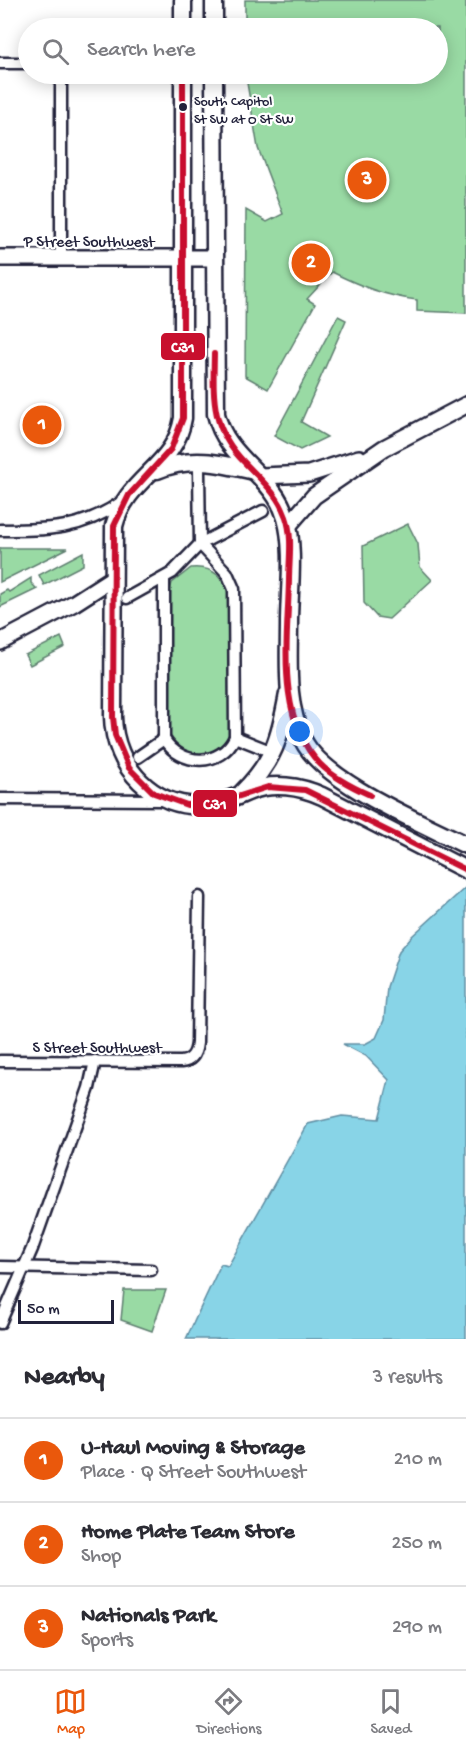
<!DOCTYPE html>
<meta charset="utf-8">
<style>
:root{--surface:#fff;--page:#f2f2f3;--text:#2b2b33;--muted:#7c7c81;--line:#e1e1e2;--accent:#ea580c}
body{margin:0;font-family:"Gochi Hand",sans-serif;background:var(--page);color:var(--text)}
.scale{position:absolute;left:18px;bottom:15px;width:96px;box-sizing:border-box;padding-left:6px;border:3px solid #22223b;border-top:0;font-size:16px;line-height:21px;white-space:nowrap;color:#22223b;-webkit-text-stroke:4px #fff;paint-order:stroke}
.you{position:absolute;left:300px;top:732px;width:21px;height:21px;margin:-15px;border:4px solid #fff;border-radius:50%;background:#1a73e8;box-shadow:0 0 0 9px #1a73e833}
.badge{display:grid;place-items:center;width:39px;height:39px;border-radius:50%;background:var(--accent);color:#fff;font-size:20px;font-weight:700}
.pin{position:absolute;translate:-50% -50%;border:3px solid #fff;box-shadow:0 2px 6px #0006}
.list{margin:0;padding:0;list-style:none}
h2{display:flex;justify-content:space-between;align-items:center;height:78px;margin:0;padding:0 24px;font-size:26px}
h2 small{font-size:20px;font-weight:400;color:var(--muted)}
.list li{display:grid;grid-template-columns:39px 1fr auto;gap:18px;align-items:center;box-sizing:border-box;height:84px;padding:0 24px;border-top:2px solid var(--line)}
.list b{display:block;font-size:22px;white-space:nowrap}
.list p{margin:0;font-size:20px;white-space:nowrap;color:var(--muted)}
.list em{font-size:20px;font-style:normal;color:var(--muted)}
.icon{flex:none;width:33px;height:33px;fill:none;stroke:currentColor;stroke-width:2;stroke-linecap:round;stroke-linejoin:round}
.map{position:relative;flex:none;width:466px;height:1339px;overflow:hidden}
.search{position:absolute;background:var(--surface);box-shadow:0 3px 15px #0003;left:18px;right:18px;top:18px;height:66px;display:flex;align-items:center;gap:15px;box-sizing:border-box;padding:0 21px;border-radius:33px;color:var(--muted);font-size:22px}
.sheet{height:330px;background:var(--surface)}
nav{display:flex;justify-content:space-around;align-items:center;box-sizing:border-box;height:84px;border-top:2px solid var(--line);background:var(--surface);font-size:16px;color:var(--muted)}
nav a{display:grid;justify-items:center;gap:3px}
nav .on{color:var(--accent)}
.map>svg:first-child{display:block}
.green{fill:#99daa4;stroke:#5e7e70;stroke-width:1.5}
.water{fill:#88d4e7;stroke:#5f8da2;stroke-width:1.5}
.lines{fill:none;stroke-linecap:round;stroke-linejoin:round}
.street-casing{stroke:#22223b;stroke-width:15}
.secondary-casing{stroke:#22223b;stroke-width:20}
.primary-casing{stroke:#22223b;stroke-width:21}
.street{stroke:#fff;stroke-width:10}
.secondary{stroke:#fff;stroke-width:15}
.primary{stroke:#fff;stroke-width:16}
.bus-1-casing{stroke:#fff;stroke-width:10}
.bus-1{stroke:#c8102e;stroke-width:6}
.bus-dot{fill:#22223b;stroke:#fff;stroke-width:2}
.labels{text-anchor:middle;stroke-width:4.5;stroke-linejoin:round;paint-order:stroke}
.bus-label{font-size:14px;fill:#22223b;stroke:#fff;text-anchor:start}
.street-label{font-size:16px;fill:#22223b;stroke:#fff}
.line-badge{stroke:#fff;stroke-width:2}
.badge-label{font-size:16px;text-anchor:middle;font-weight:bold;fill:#fff}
</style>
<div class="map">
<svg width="466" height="1339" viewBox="0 0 466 1339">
<rect width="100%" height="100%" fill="#fff"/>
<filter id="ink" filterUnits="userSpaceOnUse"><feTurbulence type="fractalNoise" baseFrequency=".0167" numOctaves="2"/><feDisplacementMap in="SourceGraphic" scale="12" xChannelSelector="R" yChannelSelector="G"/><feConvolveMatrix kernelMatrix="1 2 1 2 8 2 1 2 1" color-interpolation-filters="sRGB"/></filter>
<g filter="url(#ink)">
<g class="green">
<path d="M245,0H466V313L417,311V300C385,296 360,286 332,272L307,299L315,304L268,389L245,376L246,210L267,222L283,214L258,148L246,77H251V74H438V28H245Z"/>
<polygon points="338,316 346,320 301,422 327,437 300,450 274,436"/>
<polygon points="408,524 418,544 420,567 432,580 389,619 377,617 364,603 363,546"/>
<polygon points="0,548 68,548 0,582"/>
<polygon points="83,552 83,565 44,585 39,575"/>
<path d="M191,568C212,566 226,577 229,598L230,730C223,755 205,756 183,753L169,734L168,597L172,583Z"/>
<polygon points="31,578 31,583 37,589 0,607 0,594 7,590 9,592"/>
<polygon points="61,637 65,647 30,665 25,655"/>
<polygon points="124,1290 166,1290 152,1331 121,1320"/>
</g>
<polygon class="water" points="466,887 466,1339 186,1339 221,1264 228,1266 308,1124 342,1116 379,1119 389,1080 366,1056 343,1044 365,1044 376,1038 384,1020 387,987 399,951 412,936"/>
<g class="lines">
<defs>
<g id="street">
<polyline points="0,63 28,63"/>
<polyline points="61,74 61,258"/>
<path d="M0,530C49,530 80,530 122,502"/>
<path d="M164,580V739C181,767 221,767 235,737L234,589L227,573L200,544L199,470"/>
<polyline points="127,598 172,573 200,544 263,511"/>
<polyline points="235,737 265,749"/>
<polyline points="138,757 164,739"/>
<polyline points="0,799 162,800"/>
<path d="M0,1061L181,1062C192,1061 196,1053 197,1043L199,897"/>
<polyline points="0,1267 151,1270"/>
<polyline points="0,1323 32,1249 89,1088 95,1061"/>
</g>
<g id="secondary">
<polyline points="0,258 214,258"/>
<polyline points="261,476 309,474 359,458"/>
<polyline points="288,526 314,496 327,487 384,448 466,405"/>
<polyline points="0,642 74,603 113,578"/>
</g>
<g id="primary">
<polyline points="183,0 183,28"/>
<polyline points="214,0 214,28"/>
<path d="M183,74V418C175,468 127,476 114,526L113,717C114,767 154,810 206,805C222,804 235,797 250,791C273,782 300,786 322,796L466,870"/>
<path d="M214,74L216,414C226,459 274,475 286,518C295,548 289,592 289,623C289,662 285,705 303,740C324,783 423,823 466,845"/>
<path d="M157,470C191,456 220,463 254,471"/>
<path d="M242,793C274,761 280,738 288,694"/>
</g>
</defs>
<use href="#street" class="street-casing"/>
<use href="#secondary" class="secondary-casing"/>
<use href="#primary" class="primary-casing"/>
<use href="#street" class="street"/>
<use href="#secondary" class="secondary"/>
<use href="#primary" class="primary"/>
<defs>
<g id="bus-1">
<polyline points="183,74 183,418 171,449 129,495 114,526 113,717 115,735 129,768 154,793 187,805 218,803 268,787 305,790 466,870"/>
<path d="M214,354C213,399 211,429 245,463C261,480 278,494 286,517C293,537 289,560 289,580C288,638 275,718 320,764C334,778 352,787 370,795"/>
</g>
</defs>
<use href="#bus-1" class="bus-1-casing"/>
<use href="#bus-1" class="bus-1"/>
</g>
</g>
<circle class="bus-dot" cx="183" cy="107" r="5"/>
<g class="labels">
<g class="bus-label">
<text x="194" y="105">South Capitol<tspan x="194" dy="18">St SW at O St SW</tspan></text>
</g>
<g class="street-label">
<text x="89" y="246">P Street Southwest</text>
<text x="97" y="1052">S Street Southwest</text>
</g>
</g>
<g class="line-badge">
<rect x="160" y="332" width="46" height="29" rx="6" fill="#c8102e"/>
<rect x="192" y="789" width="46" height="29" rx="6" fill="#c8102e"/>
</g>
<g class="badge-label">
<text x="183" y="352">C31</text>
<text x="215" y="809">C31</text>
</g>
</svg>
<div class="scale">50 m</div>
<div class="you"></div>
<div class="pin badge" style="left:42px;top:425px">1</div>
<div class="pin badge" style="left:311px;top:263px">2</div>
<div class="pin badge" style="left:367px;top:180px">3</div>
<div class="search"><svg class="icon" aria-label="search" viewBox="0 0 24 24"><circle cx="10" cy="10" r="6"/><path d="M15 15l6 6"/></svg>Search here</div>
</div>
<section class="sheet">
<h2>Nearby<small>3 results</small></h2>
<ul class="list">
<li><span class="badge">1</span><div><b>U-Haul Moving &amp; Storage</b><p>Place · Q Street Southwest</p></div><em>210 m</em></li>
<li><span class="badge">2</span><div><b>Home Plate Team Store</b><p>Shop</p></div><em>250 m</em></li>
<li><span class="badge">3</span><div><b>Nationals Park</b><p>Sports</p></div><em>290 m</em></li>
</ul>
</section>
<nav>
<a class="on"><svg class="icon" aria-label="map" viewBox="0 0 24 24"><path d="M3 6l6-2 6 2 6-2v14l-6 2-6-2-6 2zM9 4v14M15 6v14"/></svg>Map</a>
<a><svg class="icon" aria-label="directions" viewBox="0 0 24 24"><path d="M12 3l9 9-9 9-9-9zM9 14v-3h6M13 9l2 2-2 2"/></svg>Directions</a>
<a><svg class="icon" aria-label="saved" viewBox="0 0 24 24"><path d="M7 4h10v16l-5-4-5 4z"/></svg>Saved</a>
</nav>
